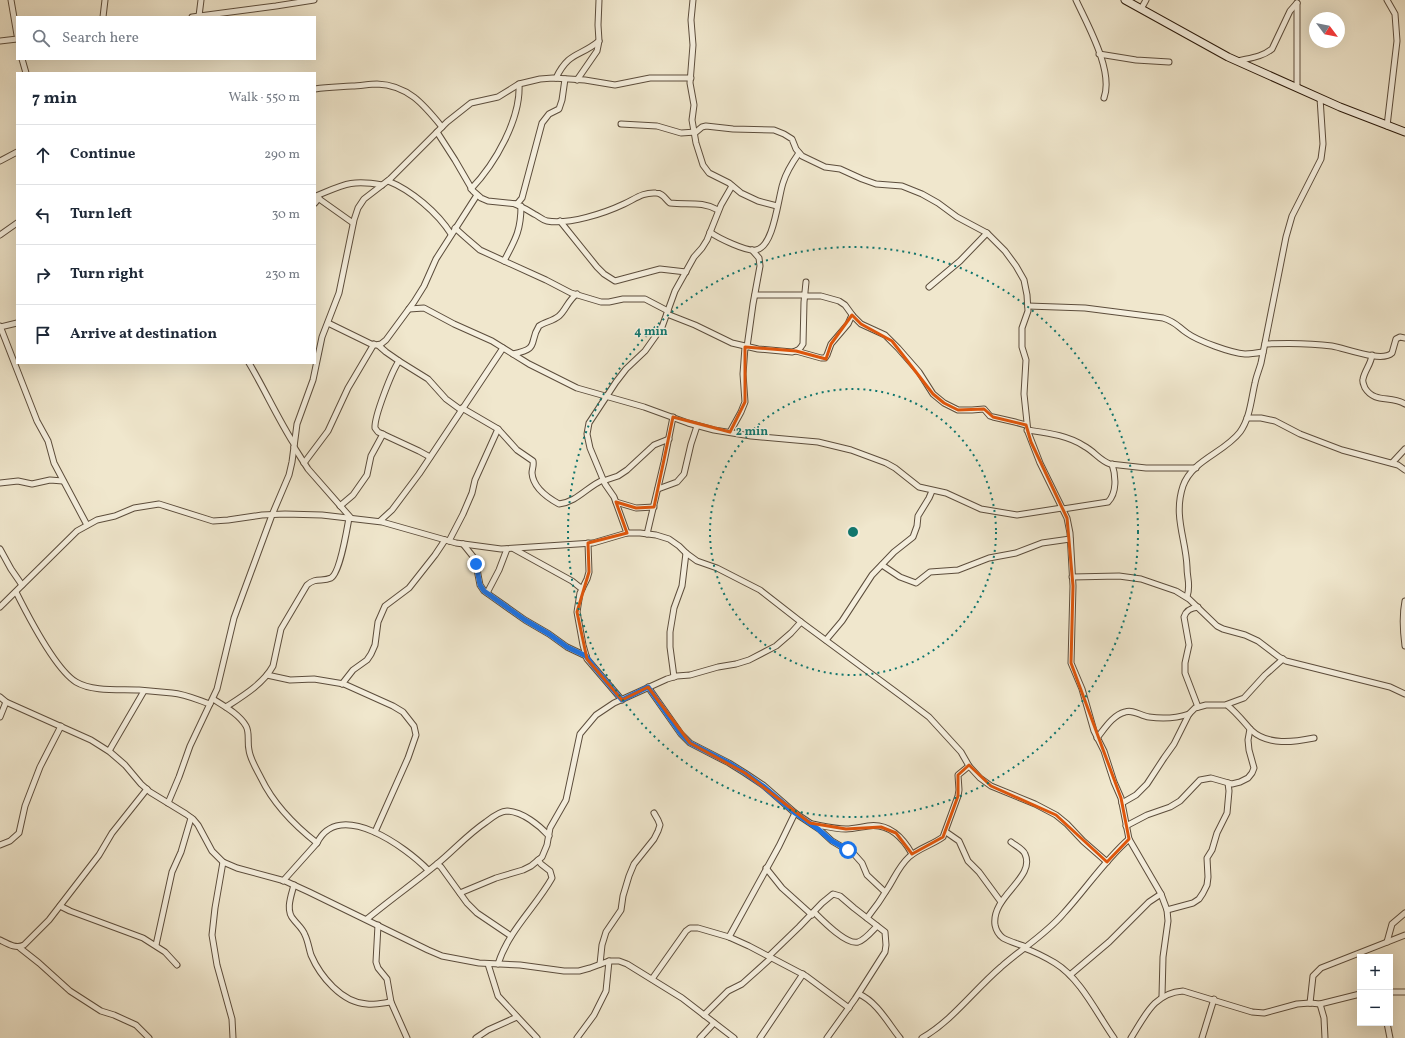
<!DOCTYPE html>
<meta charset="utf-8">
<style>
:root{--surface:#fff;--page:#f6f6f7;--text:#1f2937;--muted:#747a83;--line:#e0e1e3}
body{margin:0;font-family:Vollkorn,serif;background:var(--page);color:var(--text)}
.controls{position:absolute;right:12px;bottom:12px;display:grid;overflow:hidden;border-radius:0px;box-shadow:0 4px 16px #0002}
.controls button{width:36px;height:36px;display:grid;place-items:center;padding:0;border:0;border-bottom:1px solid var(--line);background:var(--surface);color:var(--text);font:20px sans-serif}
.compass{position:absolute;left:1309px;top:12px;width:36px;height:36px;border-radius:50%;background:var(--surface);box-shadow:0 4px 16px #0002;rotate:122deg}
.stop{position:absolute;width:12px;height:12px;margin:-9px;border:3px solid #1a73e8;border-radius:50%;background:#fff}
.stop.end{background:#1a73e8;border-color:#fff;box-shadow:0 1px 4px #0008}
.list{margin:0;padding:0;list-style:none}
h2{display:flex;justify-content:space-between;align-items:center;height:52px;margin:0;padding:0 16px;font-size:17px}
h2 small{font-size:13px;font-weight:400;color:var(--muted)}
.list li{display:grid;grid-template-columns:26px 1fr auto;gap:12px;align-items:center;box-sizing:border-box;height:60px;padding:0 16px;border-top:1px solid var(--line)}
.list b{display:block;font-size:15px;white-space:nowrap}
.list em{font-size:13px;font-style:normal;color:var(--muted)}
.icon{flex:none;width:22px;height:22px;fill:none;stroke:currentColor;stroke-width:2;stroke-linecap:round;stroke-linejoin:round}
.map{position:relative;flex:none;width:1405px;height:1038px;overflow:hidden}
.search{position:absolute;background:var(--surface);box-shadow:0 4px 16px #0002;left:16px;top:16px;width:300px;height:44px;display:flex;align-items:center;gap:10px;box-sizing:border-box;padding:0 14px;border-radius:0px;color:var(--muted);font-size:15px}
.panel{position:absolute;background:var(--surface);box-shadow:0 4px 16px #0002;left:16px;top:72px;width:300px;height:292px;border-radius:0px}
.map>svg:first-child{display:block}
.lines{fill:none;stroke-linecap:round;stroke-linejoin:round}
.street-casing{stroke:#5c4d3c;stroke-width:7}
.secondary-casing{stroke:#2b1a0b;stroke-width:9}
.street{stroke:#f5efde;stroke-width:5}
.secondary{stroke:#f5efde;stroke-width:7}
.route{stroke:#1a73e8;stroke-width:5}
.marked{fill:none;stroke:#df560c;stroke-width:3;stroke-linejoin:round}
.ring{fill:none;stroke:#0f766e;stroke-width:2;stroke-dasharray:2 4}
.centre{fill:#0f766e;stroke:#f5efde;stroke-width:2}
.ring-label{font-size:12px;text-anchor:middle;font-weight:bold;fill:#0f766e;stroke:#f5efde;stroke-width:3;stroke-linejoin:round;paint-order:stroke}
</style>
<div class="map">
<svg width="1405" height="1038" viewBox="0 0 1405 1038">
<rect width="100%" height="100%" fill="#f0e7cd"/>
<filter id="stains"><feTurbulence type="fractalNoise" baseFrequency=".005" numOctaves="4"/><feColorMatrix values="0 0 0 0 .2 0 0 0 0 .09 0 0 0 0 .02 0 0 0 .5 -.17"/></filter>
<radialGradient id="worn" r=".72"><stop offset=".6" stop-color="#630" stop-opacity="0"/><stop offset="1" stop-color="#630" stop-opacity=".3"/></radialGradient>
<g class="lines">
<defs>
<g id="street">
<polyline points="11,0 17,35"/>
<polyline points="693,0 691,20 693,45 690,83 694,105 692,120 696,143 703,165 709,173 729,183 741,193 758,201 777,206"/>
<path d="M1076,0C1087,24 1114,71 1104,98"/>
<polyline points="1387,0 1395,14 1397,41 1387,126"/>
<polyline points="1297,3 1297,88"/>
<polyline points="1141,9 1146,0"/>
<polyline points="199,16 201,0"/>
<polyline points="103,17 105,0"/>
<polyline points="192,17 276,6 314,0"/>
<polyline points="0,41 17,39"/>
<polyline points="1099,54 1136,60 1169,62"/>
<polyline points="22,59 26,73"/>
<path d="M1238,61C1250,58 1262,57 1272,49L1290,11L1297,3"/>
<path d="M556,78C569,51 580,57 599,41"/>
<polyline points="577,80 597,51 599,41 598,25 599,0"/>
<path d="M315,89C328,87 339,87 352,86C360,86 369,84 377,84C408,85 424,105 442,127"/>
<polyline points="621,124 657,126 681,133 696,132 702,127 706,126 733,129 774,130 784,134 792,139 796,149 802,156 825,167 840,169 862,179 876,184 902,186 922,194 938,203 957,217 987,233 1005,251 1016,266 1024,280 1027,295 1028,311 1022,328 1022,347 1026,360 1024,394 1028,432 1040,463 1067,518 1070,533 1073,586 1071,663 1082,689 1094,731 1104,751 1114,782 1121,798 1129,839 1161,894 1167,910 1168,921 1163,957 1162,996"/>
<polyline points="437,132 455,160 473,191 481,198 488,201 517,204 522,198 542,123 549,114 559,109 562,100 565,79"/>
<polyline points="0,161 17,152"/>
<path d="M388,181C411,190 438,213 451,234"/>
<path d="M471,189C495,164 521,119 519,84"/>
<polyline points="315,196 353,223"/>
<path d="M316,196C343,185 351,179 382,185"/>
<polyline points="315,203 319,198"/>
<path d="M515,204C522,207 528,210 534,214C539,216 542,220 547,221C569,225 605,213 624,204C635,199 643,192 656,193C663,193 665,199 670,203C688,205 702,201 718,210"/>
<polyline points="560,221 597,267 604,274 615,281 660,269 686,272"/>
<polyline points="455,228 465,237 480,250 546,280 571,293 601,302 609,302 623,299 645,299 668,311"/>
<path d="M710,232C718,238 747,252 756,250C774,247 778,198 783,183C786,173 792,163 799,153"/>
<polyline points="0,235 17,223"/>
<path d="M504,261C515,240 521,231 521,206"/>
<polyline points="929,287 960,261 987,233"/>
<polyline points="755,295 805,295"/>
<polyline points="805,296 821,296 839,301 845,305 853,316 861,324 885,335 898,348 919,372 933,394 944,403 958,410 972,410 984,409 990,416 993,417 1015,422 1026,425"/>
<path d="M1028,306L1085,308L1163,318C1176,322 1177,326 1187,333C1198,341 1231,353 1245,354C1251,354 1257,353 1263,352"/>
<polyline points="409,309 424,308 454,324 492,341 529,364 577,388 644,407 688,423 714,430 751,436 818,442 851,450 886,463 895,468 919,487 946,493 981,509 1017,515 1062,508"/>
<path d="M667,314L695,325L732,343L758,349L792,352C798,351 800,349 803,344L804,302L806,282"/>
<polyline points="328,323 371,344 376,345 381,344 386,340 414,302 424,286 436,259 477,195"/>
<polyline points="0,326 37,421 48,441 54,463 87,525"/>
<polyline points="0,327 17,323"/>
<path d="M1265,344C1287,343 1310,343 1332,346C1345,348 1382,363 1392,353L1396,339L1400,337L1405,338"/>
<polyline points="378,345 386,352 399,361 428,379 446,399 461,410"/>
<polyline points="747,347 753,304 760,266 759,258 752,250"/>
<polyline points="796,351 821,358 825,358 827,355 831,344 848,324 852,315"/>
<path d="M513,354C541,348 528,343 539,326C545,322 553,321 559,316C566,310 568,300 577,294"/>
<path d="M1372,355C1371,364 1365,370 1363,379C1362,382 1364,385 1365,388C1375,404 1391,395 1405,404"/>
<path d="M399,361C392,371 374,417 375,428L378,432L419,451L430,457"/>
<path d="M249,363C265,390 277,417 294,444"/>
<path d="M462,408L498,429L517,450L533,461C534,466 532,469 532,473C533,487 548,498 559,504C577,502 588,486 603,480"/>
<polyline points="1247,418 1261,418 1275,421 1300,434 1342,450 1398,465 1405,470"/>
<path d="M1027,430C1047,433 1067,435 1084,446C1094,451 1099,460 1110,464L1146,468H1196"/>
<polyline points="730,432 741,412 745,402 743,374 745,347"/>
<polyline points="294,447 308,469 351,518"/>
<polyline points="304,463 328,431 348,388 374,344"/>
<polyline points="1392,463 1405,449"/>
<polyline points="603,481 618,476 627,470 654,445 669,439"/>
<polyline points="0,483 18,481 32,484 50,480 63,481"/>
<polyline points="658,489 677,482 684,474 691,444 697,426"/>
<polyline points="616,502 636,508 654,507"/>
<polyline points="340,506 353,495 367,475 371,456 383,434"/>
<path d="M1063,509L1108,502C1117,493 1116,476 1112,464"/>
<polyline points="380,521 392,510 419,474 503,348"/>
<polyline points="627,533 614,497 605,484 590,448 587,434 589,423 616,382 626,369 645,351 662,327 675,291 694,257 702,248 707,240 721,205 732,186"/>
<polyline points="647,534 664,462 673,417"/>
<polyline points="449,541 463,514 472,493 475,480 498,429"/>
<polyline points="588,543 589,572 587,579 580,593 577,612 583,645 587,659 622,700"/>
<polyline points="463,544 475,559 480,585 484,591 525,620 549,634 567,647 586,656"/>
<polyline points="0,549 11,569 22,585"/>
<polyline points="514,549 572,581 582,589"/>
<polyline points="882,565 900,577 916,583 930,572 958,570 989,558 1016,553 1042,543 1070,539"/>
<polyline points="1072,577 1119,576 1141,579 1176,591 1189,599 1217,626 1223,629 1245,635 1258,641 1279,657 1286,661 1390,687 1405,694"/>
<path d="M16,592C27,614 55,669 76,682C93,692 120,689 139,690C150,691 161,692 172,693C185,694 198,700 210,704"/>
<polyline points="487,593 499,570 507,549"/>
<path d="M1187,597C1191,584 1187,580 1187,567C1186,539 1173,516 1183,486C1192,460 1224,453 1240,432C1250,418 1251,400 1255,383C1256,377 1259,370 1261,363L1286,237L1292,216L1321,159L1323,144L1320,98"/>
<path d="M1405,601C1402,616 1403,631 1405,646"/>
<polyline points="0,607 77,531 97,520 115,516 134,508 159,504 213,521 228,520 262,515 285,514 322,515 382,522 456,543 501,549 593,543 627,533 640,533 656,535 669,539 679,546 686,553 697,561 717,568 760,590 801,622 904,698 929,717 961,752 969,766 980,778 991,786 1035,804 1056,815 1067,824 1083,841 1107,862"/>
<path d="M1198,607C1191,608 1186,610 1184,617L1189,645L1185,663V673L1198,707"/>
<polyline points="826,640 842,621 872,575 894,552 913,537 917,526 918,516 929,498 932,491"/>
<polyline points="267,675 290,680 314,679 344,684 393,706 403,712 414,726 416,735 408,758 375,832"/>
<polyline points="674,677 670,647 670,632 674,608 682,586 686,553"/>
<polyline points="342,684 353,670 367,660 371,654 375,645 378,622 385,606 409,588 435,555 445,540"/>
<polyline points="648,687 681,734 690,743 729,763 745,773 763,785 795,813 819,829 832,841 854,854 862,863 867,875 885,892"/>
<polyline points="0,697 6,702 91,740 110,752 125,765 141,784 150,792 186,814 193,819 198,825 212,851 223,862 237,868 285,881 309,892 428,950 442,956 479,963 520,965 564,971 579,971 590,968 609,961 619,961 627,964 682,998 734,1038"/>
<path d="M213,699C224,706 239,714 246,726C250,733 247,742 249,750C250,759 257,770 261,778C274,805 294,825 317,843"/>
<path d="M1227,705C1236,712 1243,721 1251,730C1268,746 1294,742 1314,738"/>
<path d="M226,707C243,696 263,684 273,666L281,629L307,585C316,577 322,582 331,578C340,573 347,529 349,518"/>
<polyline points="0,717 6,702"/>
<path d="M1097,738C1105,728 1113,715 1125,712C1133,709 1141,716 1149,717C1162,719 1177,718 1189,714"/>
<polyline points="109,751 144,691"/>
<polyline points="168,803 179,777 190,746 217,689 234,618 272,515 289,475 292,462 297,424 313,380 322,337 339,293 354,220 358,208 364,199 390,179 447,122 471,103 498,97 519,84 540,79 553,78 585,80 615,85 650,78 691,78"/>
<polyline points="1122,803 1136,795 1147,784 1164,758 1174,744 1189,714 1195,708 1206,705 1225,705 1244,698 1265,675 1283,659"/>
<path d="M812,824C823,826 835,829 846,829C853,829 861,827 868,826C889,823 903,838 912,854"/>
<polyline points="1126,826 1147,815 1170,807 1180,801 1200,780 1211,778 1232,784 1240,782 1248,778 1252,773 1254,768 1249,750 1248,740 1250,729"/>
<polyline points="946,832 959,841 968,861 979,872 1001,902"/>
<path d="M1011,842C1016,846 1023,849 1025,854C1036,878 991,896 995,925C996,930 999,935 1003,938C1010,942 1019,944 1026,947"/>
<polyline points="0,845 10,841 19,833 25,806 40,767 61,726"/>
<polyline points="223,862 215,908 212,935 217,965 232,1019 233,1038"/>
<polyline points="437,864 441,867 467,903 477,913 511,936"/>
<polyline points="766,868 782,888 812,915"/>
<path d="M283,881L317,843C339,798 407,848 428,870"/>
<path d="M294,885C291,896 285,911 294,920C298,925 303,929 305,935C308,941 309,949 311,955C320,976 342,1003 367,1004C375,1005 383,1003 391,1002"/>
<polyline points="460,893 496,878 523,870 531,866 542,857 547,845 550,828 566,800 580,734 596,715 614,703 667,679 677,676 690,675 718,667 736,664 749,660 776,646 791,633 801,622"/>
<polyline points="60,906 70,911 143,938 165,952 177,965"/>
<polyline points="1167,910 1193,903 1199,899 1203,893 1207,885 1208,877 1207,858 1212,850 1217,833 1227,813 1229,791 1228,783"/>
<path d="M814,912C822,920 846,945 858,942C865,940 872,931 877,926"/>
<path d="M867,918C875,908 882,898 888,888C895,877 899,866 909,857C919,848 932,845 943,837L958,796L959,790L958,775L969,766"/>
<path d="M367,919C390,900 414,883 437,864C453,851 468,834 486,822C491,818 500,811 507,811C523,812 539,825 549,836"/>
<polyline points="378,925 376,962 378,968 387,979 391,1002 407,1038"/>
<polyline points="729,937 779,846 795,813"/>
<path d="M0,940C8,944 16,949 24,945L49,920L99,855L112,833L147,789"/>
<polyline points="1387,942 1392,924 1405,913"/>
<polyline points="156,945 172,872 181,852 191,818"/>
<polyline points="20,948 39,963 70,991 101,1011 114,1015 136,1025 149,1038"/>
<path d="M1024,948C1035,952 1045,957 1055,963C1081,979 1097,1014 1114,1038"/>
<polyline points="769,956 799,927 822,903 833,894 840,896 854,908 885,932 886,945 885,952 855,999 827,1038"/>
<polyline points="488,964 498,996 537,1038"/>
<path d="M498,964C509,930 535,908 552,878L550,871L541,864L538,860"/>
<polyline points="600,964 602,945 606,932 621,910 623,896 629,876 634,864 654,839 658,831 660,825 658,820 654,813"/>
<polyline points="1070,975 1109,942 1149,902 1161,894"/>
<polyline points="652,979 686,931 690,928 698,928 729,937 749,946 806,976 849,1008"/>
<polyline points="1390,992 1405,992"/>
<path d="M859,994C877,1002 888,1023 900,1038"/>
<polyline points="1310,1003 1313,976 1321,968 1405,935"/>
<polyline points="1320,1004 1324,1018 1325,1038"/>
<polyline points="704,1015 728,991 742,984 771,958"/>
<polyline points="1387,1023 1390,1038"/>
<polyline points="476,1038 488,1030 517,1017"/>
<polyline points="577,1038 594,1015 606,991 609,961"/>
<polyline points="700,1038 714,1023"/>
<polyline points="760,1038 803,974"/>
<path d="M922,1038C953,1020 974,990 1001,967C1021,949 1045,935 1063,914C1086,889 1104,861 1129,839"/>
<path d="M1131,1038C1145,1016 1154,993 1183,991L1252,1012L1264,1013L1297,1004L1310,1003L1320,1004L1360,994"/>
<polyline points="1202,1038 1214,999"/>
</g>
<polyline id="secondary" points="1125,0 1228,57 1340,107 1405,132"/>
</defs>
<use href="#street" class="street-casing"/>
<use href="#secondary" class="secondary-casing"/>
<use href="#street" class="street"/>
<use href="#secondary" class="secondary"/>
</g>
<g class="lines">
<polyline class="route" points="476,564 480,585 484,591 525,620 549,634 567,647 586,656 594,667 622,700 648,687 681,734 690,743 729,763 745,773 763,786 795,813 818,829 832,841 848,850"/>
</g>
<path class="marked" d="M852,315L861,324L892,341L933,394L944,403L958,410L984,409L993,417L1026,425L1031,442L1067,518L1073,586L1071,663L1121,798L1129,839L1107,862L1056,815L991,786L969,765L958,775V796L943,837L912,854L896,833L881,827L846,829L810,823L745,773L690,743L648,687L622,700L587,659L577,612L589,572L588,543L627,533L616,502L636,508L654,507L673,417L730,432L745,402V347L796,351L826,359L831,344Z"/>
<g class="ring">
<circle cx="853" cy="532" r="143"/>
<circle cx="853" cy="532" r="285"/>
</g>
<circle cx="853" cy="532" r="6" class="centre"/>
<g class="ring-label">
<text x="651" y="335">4 min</text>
<text x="752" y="435">2 min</text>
</g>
<rect width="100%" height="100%" filter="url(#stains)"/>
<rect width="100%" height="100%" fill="url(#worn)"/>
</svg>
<div class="controls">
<button>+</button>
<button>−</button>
</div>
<svg class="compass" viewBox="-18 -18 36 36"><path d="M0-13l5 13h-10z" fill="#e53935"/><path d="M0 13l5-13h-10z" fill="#747a83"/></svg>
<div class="stop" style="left:848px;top:850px"></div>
<div class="stop end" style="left:476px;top:564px"></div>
<div class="search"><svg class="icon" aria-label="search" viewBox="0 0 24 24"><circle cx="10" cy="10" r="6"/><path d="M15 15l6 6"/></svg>Search here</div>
<section class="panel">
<h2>7 min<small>Walk · 550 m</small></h2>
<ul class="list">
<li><svg class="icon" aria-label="ahead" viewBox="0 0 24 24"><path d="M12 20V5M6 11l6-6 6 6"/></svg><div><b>Continue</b></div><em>290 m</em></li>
<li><svg class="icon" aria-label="left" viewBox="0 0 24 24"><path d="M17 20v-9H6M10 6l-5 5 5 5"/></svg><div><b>Turn left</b></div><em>30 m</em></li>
<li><svg class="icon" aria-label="right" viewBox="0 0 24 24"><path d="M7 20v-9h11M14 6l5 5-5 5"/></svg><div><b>Turn right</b></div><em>230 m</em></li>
<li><svg class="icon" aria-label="arrive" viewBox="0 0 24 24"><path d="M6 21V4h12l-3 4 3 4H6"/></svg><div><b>Arrive at destination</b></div></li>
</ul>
</section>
</div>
